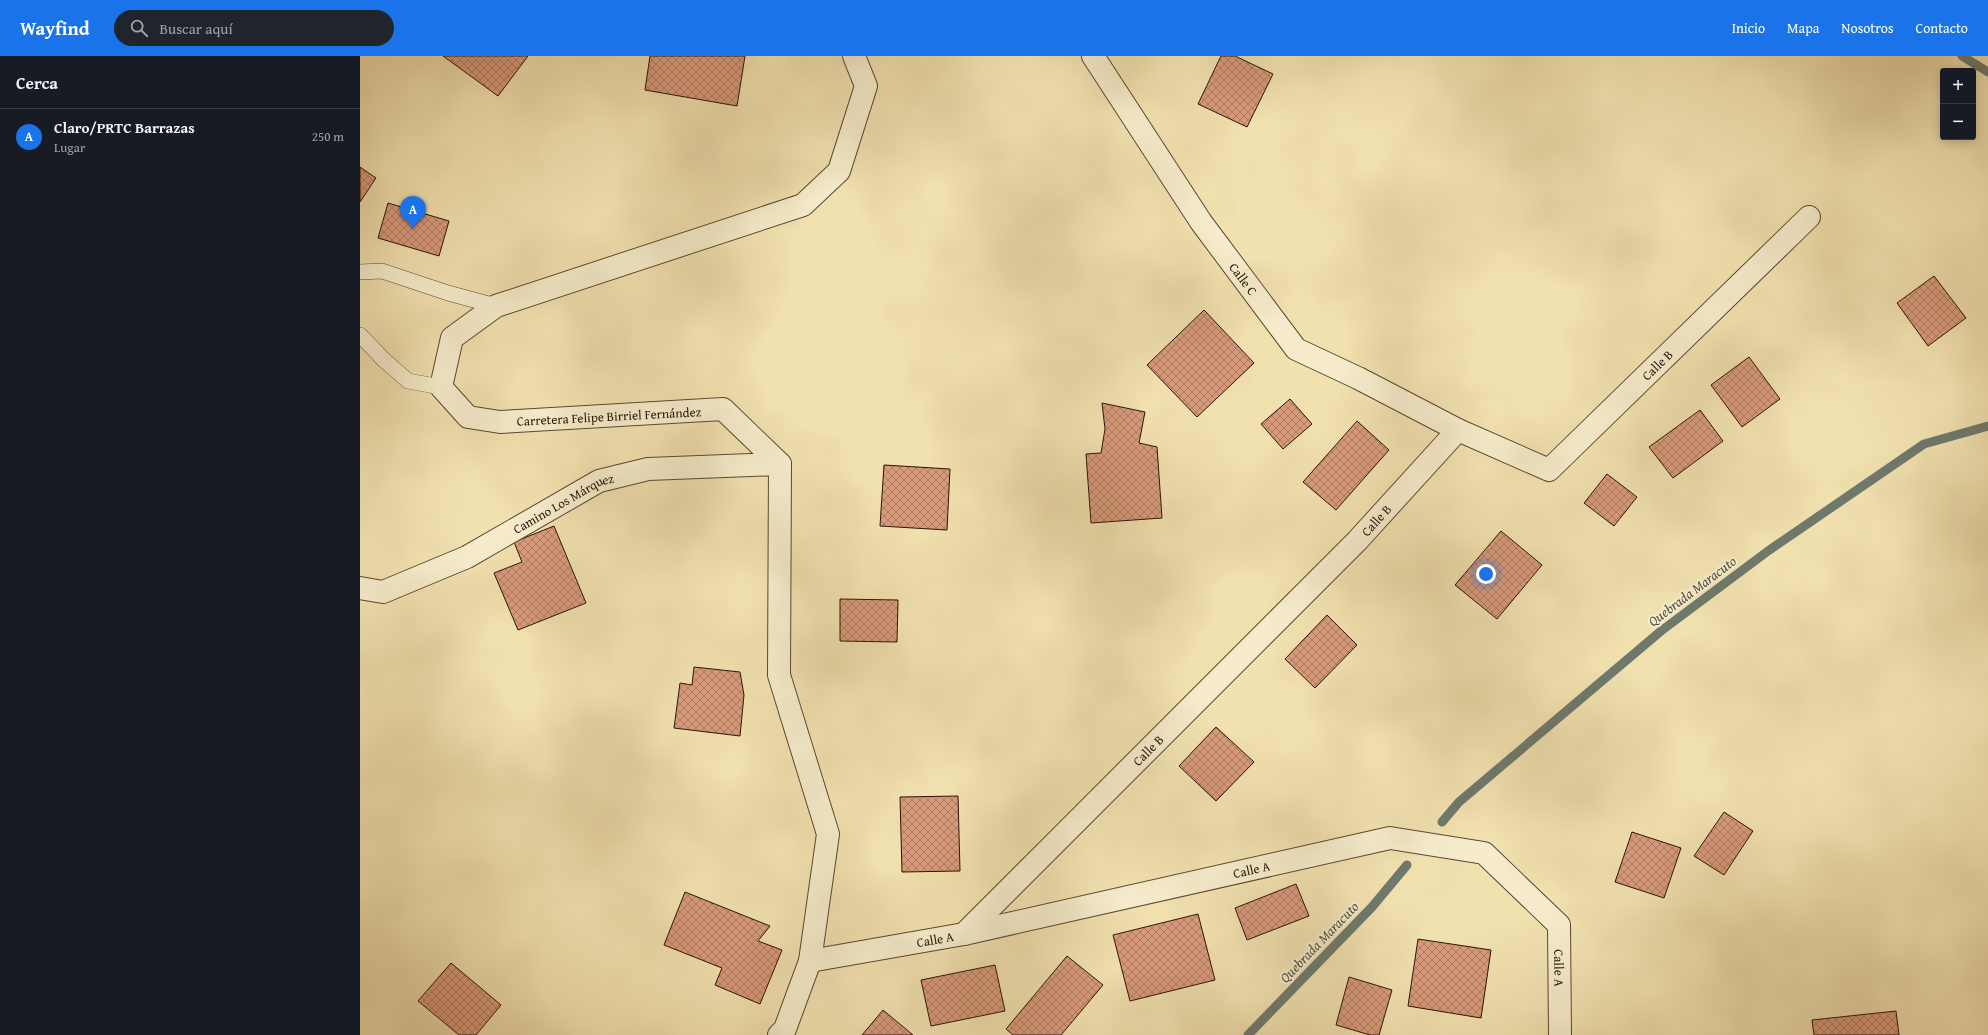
<!DOCTYPE html>
<html lang="es">
<meta charset="utf-8">
<style>
:root{--surface:#171b24;--page:#20242c;--text:#f1f3f6;--muted:#9ea1a6;--line:#363941;--accent:#1a73e8}
body{margin:0;font-family:"Gentium Book Plus",serif;background:var(--page);color:var(--text)}
.controls{position:absolute;right:12px;top:12px;display:grid;overflow:hidden;border-radius:4px;box-shadow:0 2px 10px #0003}
.controls button{width:36px;height:36px;display:grid;place-items:center;padding:0;border:0;border-bottom:1px solid var(--line);background:var(--surface);color:var(--text);font:20px sans-serif}
.you{position:absolute;left:1126px;top:518px;width:14px;height:14px;margin:-10px;border:3px solid #fff;border-radius:50%;background:#1a73e8;box-shadow:0 0 0 6px #1a73e833}
.badge{display:grid;place-items:center;width:26px;height:26px;border-radius:50%;background:var(--accent);color:#fff;font-size:13px;font-weight:700}
.pin{position:absolute;translate:-50% -33px;filter:drop-shadow(0 1px 2px #0008)}
.pin::after{content:'';position:absolute;top:21px;width:14px;height:12px;background:inherit;clip-path:polygon(0 0,100% 0,50% 100%)}
.list{margin:0;padding:0;list-style:none}
h2{display:flex;justify-content:space-between;align-items:center;height:52px;margin:0;padding:0 16px;font-size:17px}
h2 small{font-size:13px;font-weight:400;color:var(--muted)}
.list li{display:grid;grid-template-columns:26px 1fr auto;gap:12px;align-items:center;box-sizing:border-box;height:56px;padding:0 16px;border-top:1px solid var(--line)}
.list b{display:block;font-size:15px;white-space:nowrap}
.list p{margin:0;font-size:13px;white-space:nowrap;color:var(--muted)}
.list em{font-size:13px;font-style:normal;color:var(--muted)}
.icon{flex:none;width:22px;height:22px;fill:none;stroke:currentColor;stroke-width:2;stroke-linecap:round;stroke-linejoin:round}
.map{position:relative;flex:none;width:1628px;height:979px;overflow:hidden}
header{display:flex;align-items:center;gap:24px;box-sizing:border-box;height:56px;padding:0 20px;background:var(--accent);color:#fff}
header strong{font-size:19px}
nav{display:flex;gap:22px;margin-inline-start:auto;font-size:14px}
.search{width:280px;height:36px;background:var(--page);display:flex;align-items:center;gap:10px;box-sizing:border-box;padding:0 14px;border-radius:22px;color:var(--muted);font-size:15px}
main{display:flex}
aside{flex:1;background:var(--surface)}
.map>svg:first-child{display:block}
.lines{fill:none;stroke-linecap:round;stroke-linejoin:round}
.stream{stroke:#6e796d;stroke-width:9}
.building{fill:url(#building-cross-hatch);stroke:#2a1408}
.service-casing{stroke:#5c4732;stroke-width:16}
.minor-casing{stroke:#5c4732;stroke-width:24}
.tertiary-casing{stroke:#5c4732;stroke-width:24}
.service{stroke:#f6eccb;stroke-width:15}
.minor{stroke:#f6eccb;stroke-width:22}
.tertiary{stroke:#f6eccb;stroke-width:22}
.labels{text-anchor:middle;stroke-width:4;stroke-linejoin:round;paint-order:stroke}
.street-label{font-size:13px;fill:#2a1408;stroke:#f6eccb}
.water-label{font-size:14px;font-style:italic;fill:#524f43;stroke:#f6eccb}
</style>
<header>
<strong>Wayfind</strong>
<div class="search"><svg class="icon" aria-label="search" viewBox="0 0 24 24"><circle cx="10" cy="10" r="6"/><path d="M15 15l6 6"/></svg>Buscar aquí</div>
<nav><a>Inicio</a><a>Mapa</a><a>Nosotros</a><a>Contacto</a></nav>
</header>
<main>
<aside>
<h2>Cerca<small></small></h2>
<ul class="list">
<li><span class="badge">A</span><div><b>Claro/PRTC Barrazas</b><p>Lugar</p></div><em>250 m</em></li>
</ul>
</aside>
<div class="map">
<svg width="1628" height="979" viewBox="0 0 1628 979">
<defs>
<pattern id="building-cross-hatch" width="8" height="8" patternUnits="userSpaceOnUse"><rect width="8" height="8" fill="#d89a7b"/><path d="M0 0l8 8M0 8l8-8" fill="none" stroke="#af7c63"/></pattern>
</defs>
<rect width="100%" height="100%" fill="#f1e1af"/>
<filter id="stains"><feTurbulence type="fractalNoise" baseFrequency=".005" numOctaves="4"/><feColorMatrix values="0 0 0 0 .2 0 0 0 0 .09 0 0 0 0 .02 0 0 0 .5 -.17"/></filter>
<radialGradient id="worn" r=".72"><stop offset=".6" stop-color="#630" stop-opacity="0"/><stop offset="1" stop-color="#630" stop-opacity=".3"/></radialGradient>
<g class="lines">
<g class="stream">
<polyline points="1602,0 1628,16"/>
<polyline points="1082,766 1099,746 1301,575 1408,495 1564,388 1628,370"/>
<polyline points="888,979 1012,851 1047,809"/>
</g>
</g>
<g class="building">
<polygon points="83,0 168,0 138,40"/>
<polygon points="290,0 385,0 377,50 285,34"/>
<polygon points="861,0 875,0 913,18 887,71 838,48"/>
<polygon points="0,111 16,122 0,146"/>
<polygon points="28,147 89,165 79,200 18,182"/>
<polygon points="1574,220 1606,262 1568,290 1537,247"/>
<polygon points="844,254 894,307 837,361 787,309"/>
<polygon points="1389,301 1420,343 1382,371 1351,329"/>
<polygon points="930,343 952,368 923,393 901,368"/>
<polygon points="742,347 785,356 779,387 797,391 802,462 731,467 726,398 741,397 745,373"/>
<polygon points="1340,354 1363,385 1313,422 1289,391"/>
<polygon points="997,365 1029,394 976,454 943,426"/>
<polygon points="524,409 590,413 587,474 520,470"/>
<polygon points="1247,418 1277,441 1254,470 1224,447"/>
<polygon points="194,470 226,547 158,574 134,517 162,506 154,486"/>
<polygon points="1141,475 1182,509 1137,563 1095,529"/>
<polygon points="480,543 538,544 537,586 480,585"/>
<polygon points="967,559 997,589 955,632 925,603"/>
<polygon points="334,611 380,616 384,639 380,680 314,672 320,627 332,629"/>
<polygon points="856,671 894,706 856,745 819,710"/>
<polygon points="598,740 600,815 542,816 540,741"/>
<polygon points="1364,756 1393,775 1364,819 1334,800"/>
<polygon points="1272,776 1321,792 1304,842 1255,826"/>
<polygon points="936,828 949,860 887,884 875,852"/>
<polygon points="325,836 410,870 398,885 422,894 400,948 355,929 362,912 304,889"/>
<polygon points="838,858 855,924 770,945 753,879"/>
<polygon points="1058,883 1131,894 1121,962 1048,950"/>
<polygon points="707,900 743,929 701,979 653,979 646,973"/>
<polygon points="91,907 141,949 116,979 99,979 58,945"/>
<polygon points="635,909 645,955 571,970 561,924"/>
<polygon points="989,921 1032,934 1019,979 1010,979 976,969"/>
<polygon points="523,954 553,979 502,979"/>
<polygon points="1536,955 1539,979 1454,979 1452,964"/>
</g>
<g class="lines">
<defs>
<g id="service">
<polyline points="0,216 22,215 88,237 136,250"/>
<polyline points="0,279 24,304 48,325 81,331"/>
</g>
<g id="minor">
<path id="s1" d="M733,0L841,166L936,293L998,322L1098,374"/>
<path id="s2" d="M0,532L23,536L107,501L239,425L288,413L420,408"/>
<path id="s3" d="M604,878L997,485L1098,374L1189,414L1449,161"/>
<path id="s4" d="M450,905L604,878L1030,782L1124,797L1199,869L1200,979"/>
</g>
<polyline id="tertiary" points="419,979 425,973 450,905 468,778 419,619 420,408 363,353 140,366 108,361 81,331 92,282 136,250 443,149 479,115 506,30 494,0"/>
</defs>
<use href="#service" class="service-casing"/>
<use href="#minor" class="minor-casing"/>
<use href="#tertiary" class="tertiary-casing"/>
<use href="#service" class="service"/>
<use href="#minor" class="minor"/>
<use href="#tertiary" class="tertiary"/>
</g>
<g class="labels">
<g class="street-label">
<text dy="5" stroke="none"><textPath href="#s1" startOffset="269">Calle C</textPath></text>
<text dy="5" stroke="none"><textPath href="#s3" startOffset="956">Calle B</textPath></text>
<text transform="translate(249 360) rotate(-3)" y="5">Carretera Felipe Birriel Fernández</text>
<text dy="5" stroke="none"><textPath href="#s2" startOffset="225">Camino Los Márquez</textPath></text>
<text dy="5" stroke="none"><textPath href="#s3" startOffset="584">Calle B</textPath></text>
<text dy="5" stroke="none"><textPath href="#s3" startOffset="260">Calle B</textPath></text>
<text dy="5" stroke="none"><textPath href="#s4" startOffset="451">Calle A</textPath></text>
<text dy="5" stroke="none"><textPath href="#s4" startOffset="127">Calle A</textPath></text>
<text dy="5" stroke="none"><textPath href="#s4" startOffset="835">Calle A</textPath></text>
</g>
<g class="water-label">
<text transform="translate(1332 535) rotate(-37)" y="5">Quebrada Maracuto</text>
<text transform="translate(959 886) rotate(-46)" y="5">Quebrada Maracuto</text>
</g>
</g>
<rect width="100%" height="100%" filter="url(#stains)"/>
<rect width="100%" height="100%" fill="url(#worn)"/>
</svg>
<div class="controls">
<button>+</button>
<button>−</button>
</div>
<div class="you"></div>
<div class="pin badge" style="left:53px;top:173px">A</div>
</div>
</main>
